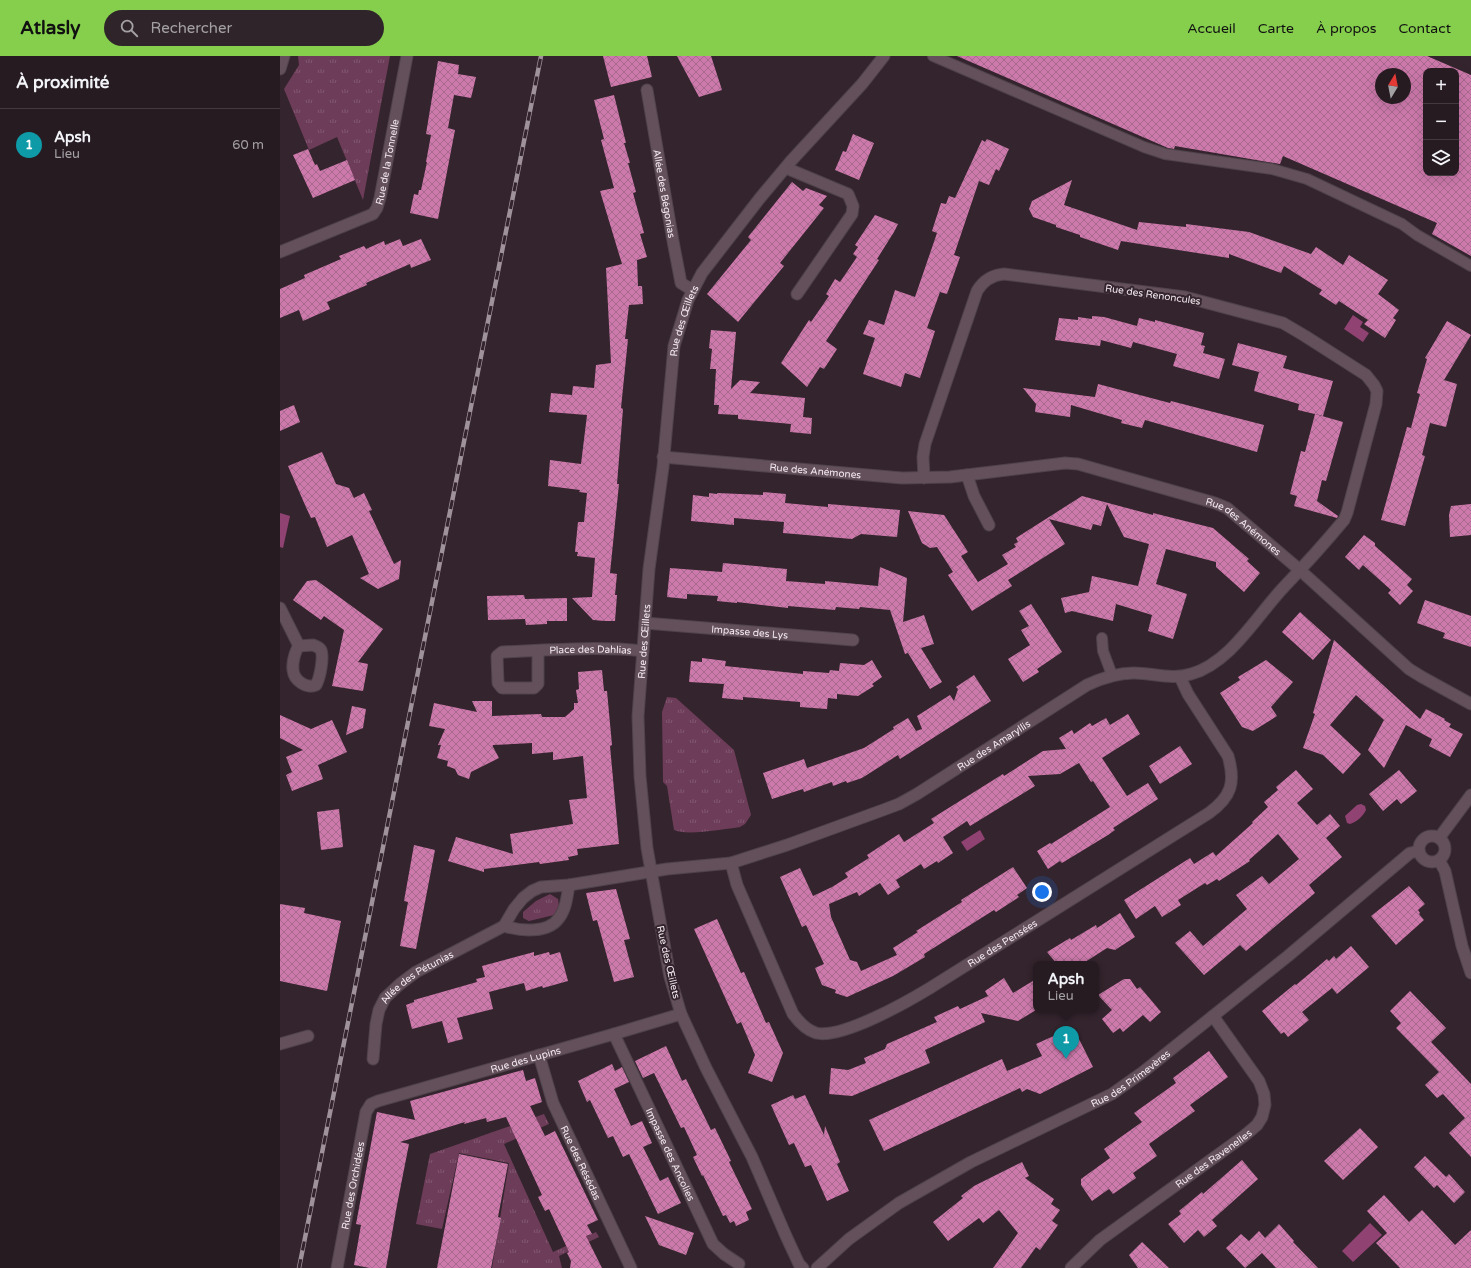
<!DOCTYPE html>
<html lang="fr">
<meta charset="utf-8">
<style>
:root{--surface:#271b22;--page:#2f242a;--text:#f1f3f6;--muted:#a4a1a5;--line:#433940;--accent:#85cf4d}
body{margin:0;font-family:"Varela Round",sans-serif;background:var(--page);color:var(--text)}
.controls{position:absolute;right:12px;top:12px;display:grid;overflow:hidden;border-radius:8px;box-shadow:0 4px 16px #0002}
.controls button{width:36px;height:36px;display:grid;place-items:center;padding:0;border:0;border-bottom:1px solid var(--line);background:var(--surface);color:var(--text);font:20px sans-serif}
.compass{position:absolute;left:1095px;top:12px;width:36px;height:36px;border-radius:50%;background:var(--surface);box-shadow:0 4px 16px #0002;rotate:10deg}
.you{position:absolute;left:762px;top:836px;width:14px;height:14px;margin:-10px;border:3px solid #fff;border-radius:50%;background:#1a73e8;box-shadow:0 0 0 6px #1a73e833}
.badge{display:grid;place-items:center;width:26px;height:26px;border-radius:50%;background:var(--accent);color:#fff;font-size:13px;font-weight:700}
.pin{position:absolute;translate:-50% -33px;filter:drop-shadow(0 1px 2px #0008)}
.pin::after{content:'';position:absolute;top:21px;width:14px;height:12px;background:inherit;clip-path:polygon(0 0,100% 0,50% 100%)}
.popup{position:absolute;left:753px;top:905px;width:66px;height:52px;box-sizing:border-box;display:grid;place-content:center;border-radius:8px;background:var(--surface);filter:drop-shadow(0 1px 3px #0005);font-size:13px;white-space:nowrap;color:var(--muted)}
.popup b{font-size:15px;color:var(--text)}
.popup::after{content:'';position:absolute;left:50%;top:100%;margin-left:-8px;border:8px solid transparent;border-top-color:var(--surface)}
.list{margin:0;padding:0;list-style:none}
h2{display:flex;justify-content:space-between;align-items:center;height:52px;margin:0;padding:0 16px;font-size:17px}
h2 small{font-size:13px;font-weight:400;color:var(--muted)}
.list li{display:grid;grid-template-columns:26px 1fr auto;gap:12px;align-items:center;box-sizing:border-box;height:72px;padding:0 16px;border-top:1px solid var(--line)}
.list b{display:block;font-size:15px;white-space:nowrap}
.list p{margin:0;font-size:13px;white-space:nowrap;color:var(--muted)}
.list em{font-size:13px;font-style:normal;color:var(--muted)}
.icon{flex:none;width:22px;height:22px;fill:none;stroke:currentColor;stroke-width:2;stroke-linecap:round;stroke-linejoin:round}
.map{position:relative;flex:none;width:1191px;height:1212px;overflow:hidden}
header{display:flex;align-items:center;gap:24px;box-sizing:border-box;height:56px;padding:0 20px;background:var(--accent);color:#111}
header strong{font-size:19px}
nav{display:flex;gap:22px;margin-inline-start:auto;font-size:14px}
.search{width:280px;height:36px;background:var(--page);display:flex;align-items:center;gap:10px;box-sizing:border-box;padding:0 14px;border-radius:22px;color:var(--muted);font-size:15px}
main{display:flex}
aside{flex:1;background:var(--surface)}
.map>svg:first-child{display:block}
.grass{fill:url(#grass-tufts)}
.water{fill:#904273}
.building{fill:url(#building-cross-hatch);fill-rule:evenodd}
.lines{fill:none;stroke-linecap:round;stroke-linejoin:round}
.service-casing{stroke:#4f424a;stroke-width:12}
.minor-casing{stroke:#4f424a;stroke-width:13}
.tertiary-casing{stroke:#4f424a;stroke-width:13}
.service{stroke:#63505b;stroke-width:10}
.minor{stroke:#63505b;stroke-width:11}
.tertiary{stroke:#63505b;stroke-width:11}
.rail-casing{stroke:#a0929a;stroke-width:4.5}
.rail{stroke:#34242d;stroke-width:3;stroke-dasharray:9;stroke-linecap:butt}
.labels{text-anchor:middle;stroke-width:4;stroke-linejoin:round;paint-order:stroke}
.street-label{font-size:10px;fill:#f5eaf0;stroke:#34242d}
</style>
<header>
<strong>Atlasly</strong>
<div class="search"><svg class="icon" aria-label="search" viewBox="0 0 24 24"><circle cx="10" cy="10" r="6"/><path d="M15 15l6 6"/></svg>Rechercher</div>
<nav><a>Accueil</a><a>Carte</a><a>À propos</a><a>Contact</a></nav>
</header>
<main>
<aside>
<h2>À proximité<small></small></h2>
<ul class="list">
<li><span class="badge" style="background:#0f9aa8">1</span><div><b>Apsh</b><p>Lieu</p></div><em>60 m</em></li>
</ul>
</aside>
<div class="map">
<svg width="1191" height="1212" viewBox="0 0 1191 1212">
<defs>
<pattern id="grass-tufts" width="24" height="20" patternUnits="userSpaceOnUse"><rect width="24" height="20" fill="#6d3c59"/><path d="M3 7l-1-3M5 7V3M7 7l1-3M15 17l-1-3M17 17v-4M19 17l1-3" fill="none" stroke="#825871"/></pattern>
<pattern id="building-cross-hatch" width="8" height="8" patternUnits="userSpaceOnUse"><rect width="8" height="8" fill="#ce79ac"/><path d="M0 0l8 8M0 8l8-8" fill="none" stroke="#a66a8e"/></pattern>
</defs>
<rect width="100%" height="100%" fill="#34242d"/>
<g class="grass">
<polygon points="18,0 110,0 83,144 57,81 29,94 4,33 19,9"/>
<path d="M387,641L396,642L454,694L471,759L465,768L460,771C445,773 406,780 394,774L387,730L383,726L382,656Z"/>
<polygon points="270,838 278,843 279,850 274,859 249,865 243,862 243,856 256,845"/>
<polygon points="264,1058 269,1068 224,1088 273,1196 316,1176 319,1181 279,1200 282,1212 212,1212 229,1107 179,1097 162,1173 136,1168 150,1098"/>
</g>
<g class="water">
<polygon points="1073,259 1083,266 1080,271 1089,277 1083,286 1064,273"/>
<polygon points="0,457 10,460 3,492 0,491"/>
<path d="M1081,748L1085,750L1086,754C1083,760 1077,766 1070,768L1067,767L1065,760L1077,749Z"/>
<polygon points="700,774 705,783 687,795 681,786"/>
<polygon points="1090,1167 1102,1179 1073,1206 1062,1195"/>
</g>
<g class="building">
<polygon points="323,0 367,0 372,21 331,31"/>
<polygon points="397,0 431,0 442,34 419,41"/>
<path d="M677,0H1147L1191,19V200L1152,178L1157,167L1003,100L1000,108L895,90L894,93L888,92ZM1146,15H1176V117H1146ZM1101,18H1125V42H1101Z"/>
<polygon points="158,5 179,9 178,18 196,21 191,42 174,39 168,72 175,74 158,163 130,157 134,138 138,139 139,134 141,134 147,106 146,106 151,79 146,78"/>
<polygon points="334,39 346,87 344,87 350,107 348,107 356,136 353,137 364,177 360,178 367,201 357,204 358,230 362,230 363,248 349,249 345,283 348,283 341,352 343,353 337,428 339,428 330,517 337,518 335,539 337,539 335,565 325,565 313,564 292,542 312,541 315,502 297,500 298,496 295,496 298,466 304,466 307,437 299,436 300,434 268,430 270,404 301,408 307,359 269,356 271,337 292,339 293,330 314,332 316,309 331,307 326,212 342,208 320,135 334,132 321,84 324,83 314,44"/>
<polygon points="573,78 594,87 579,124 555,114 563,95 566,96"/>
<polygon points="707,83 729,93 719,115 716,113 709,129 699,125 674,199 680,201 667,238 660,236 647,272 655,275 640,322 625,317 621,331 583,318 595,282 583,278 589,264 604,269 615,234 635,241 657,177 652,175 661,147 666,148 669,140 675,142 702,84 705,86"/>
<polygon points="28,93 35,109 37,108 40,115 67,104 75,124 33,142 13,99"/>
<polygon points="792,124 784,149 857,174 859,166 906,171 906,168 969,176 1031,198 1036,191 1063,209 1069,199 1108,224 1098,238 1119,254 1113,262 1116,264 1105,282 1084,268 1088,264 1059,245 1056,249 1039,238 1042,234 1004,210 1001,217 949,198 949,202 841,185 838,194 800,181 800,179 776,171 776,169 753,161 749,153 752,145"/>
<polygon points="512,126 523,135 526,132 547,140 539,149 544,152 500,207 504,210 458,266 427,238 471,184 468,181"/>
<polygon points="595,159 618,168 614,176 597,203 599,204 546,285 557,293 544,313 540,311 527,331 501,307 529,264 531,266 549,240 546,238 555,223 560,226 577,201 573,198 578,191 575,189"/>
<polygon points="120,183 123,190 141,183 151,204 131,212 130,208 86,227 87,229 47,246 50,253 23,265 19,254 0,262 0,233 25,222 24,219 61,203 59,200 84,190 86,193 104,185 105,189"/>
<polygon points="812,260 824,261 857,270 859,262 875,266 875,264 924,277 921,289 925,290 923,297 945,303 939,323 893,310 897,298 853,286 851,292 821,284 820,290 775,284 779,262 798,264 798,261 812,263"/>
<polygon points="1167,265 1191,279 1164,324 1177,328 1166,371 1150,367 1142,399 1145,400 1125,470 1101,464 1127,371 1131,372 1140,338 1137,337 1147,303 1145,302"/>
<polygon points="431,274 456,276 451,333 460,324 480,326 470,337 525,342 523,361 532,362 531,378 510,376 511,368 458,363 458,359 438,358 439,349 434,349 436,313 430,313 432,293 429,292"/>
<polygon points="958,287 1007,300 1003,312 1053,325 1043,360 1018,354 1019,348 974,335 979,316 952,309"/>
<polygon points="818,328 890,347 891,345 984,369 977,396 865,364 862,372 841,367 842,364 791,349 790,361 755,356 756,348 743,332 815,341"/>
<polygon points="14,349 20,366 0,375 0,355"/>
<polygon points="1035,358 1063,366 1046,425 1042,424 1037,445 1058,460 1057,462 1014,450 1017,440 1010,438 1021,395 1025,396"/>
<polygon points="42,396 56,428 69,432 74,442 84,437 92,454 89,455 114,508 121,504 119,523 98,533 80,522 89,518 72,479 47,491 35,461 31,462 25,449 8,410"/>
<polygon points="483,436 506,438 505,447 548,451 548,448 620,454 617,481 581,478 572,483 503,477 504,466 454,462 454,469 411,465 413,439 429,441 429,437 437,438 437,437 483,439"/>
<polygon points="802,440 873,459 873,457 933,472 969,503 967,505 980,517 964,536 936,511 936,506 886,493 876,528 907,538 893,583 868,575 872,559 836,548 833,565 792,555 785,557 781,542 809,536 812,520 858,530 869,488 844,481 827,448 821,470 813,468 811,474 769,463 785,488 728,524 732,530 692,555 668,519 673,516 657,491 650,492 642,487 628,455 664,459 688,496 681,500 698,526 728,508 722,499 736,491 734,488 738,486 736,482"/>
<polygon points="1191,448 1191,479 1170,481 1169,459 1171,450"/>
<polygon points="1084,479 1095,487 1095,490 1132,523 1127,529 1133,535 1120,549 1108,537 1111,534 1083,509 1079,514 1065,501"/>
<polygon points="443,507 507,513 506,525 545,528 545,525 598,530 600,511 627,522 623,566 644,559 654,588 641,592 662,626 650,633 628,597 625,598 610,554 580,551 579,553 556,551 555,554 508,550 508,552 457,546 457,547 437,545 438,540 407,538 407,543 387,541 390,512 442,516"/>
<polygon points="36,524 103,573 78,606 88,608 83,635 52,630 64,574 44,560 41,564 13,544 27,525"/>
<polygon points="244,539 245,543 287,542 287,565 267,565 267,568 246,569 245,563 208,564 207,540"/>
<polygon points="1145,544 1191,560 1191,591 1163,582 1165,577 1137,567"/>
<polygon points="751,548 782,596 757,613 759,616 743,626 728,603 750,589 741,574 749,570 739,555"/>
<polygon points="1020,556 1051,584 1033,604 1002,576"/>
<polygon points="1054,584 1140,663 1146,653 1165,663 1164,664 1171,668 1169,671 1183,678 1170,701 1149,690 1152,683 1126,669 1104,712 1088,694 1104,664 1076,639 1050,669 1081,698 1063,718 1043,699 1023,692 1035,658 1033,657"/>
<polygon points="422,602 446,605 445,610 523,618 523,615 549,617 550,614 559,615 560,607 584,609 592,604 602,621 592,628 594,630 578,640 557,638 557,643 548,642 547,653 520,651 520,646 463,641 463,644 442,642 444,628 409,626 411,605 422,606"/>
<polygon points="986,604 1013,626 991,651 997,660 973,675 962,671 940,637 960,624 958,621"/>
<polygon points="322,614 324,635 327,635 332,689 330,690 339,788 297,793 298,799 288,801 289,804 260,808 259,806 204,813 204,816 168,805 176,781 233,798 230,778 293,768 289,744 307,742 303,700 273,704 273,696 252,698 252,687 213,689 213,690 212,689 219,702 191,716 189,723 178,719 175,713 167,710 168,705 157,702 161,689 158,689 165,673 149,670 154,647 197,656 192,645 212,645 212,660 261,658 262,661 285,661 294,653 294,647 298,647 296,634 299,633 298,616"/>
<polygon points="694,619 711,645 620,703 618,699 582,722 567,727 566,725 553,730 552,726 524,736 523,733 492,743 483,717 524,703 527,712 584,692 614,673 613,671 628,662 636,675 642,673 637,660 670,639 674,645 678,633 676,631"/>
<polygon points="72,650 86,653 83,672 66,679"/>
<polygon points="848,658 860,678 822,702 847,740 868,727 878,743 833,772 835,774 828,779 782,807 780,805 768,813 757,795 770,787 771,788 830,751 813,725 811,726 799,707 780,718 748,720 755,730 690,770 687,765 663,781 673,797 658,807 657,805 644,813 641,808 616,824 620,831 608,839 600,827 579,840 577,836 549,848 551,861 570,904 577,906 581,915 617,899 613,892 638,876 636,875 682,846 681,844 733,811 747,832 737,839 739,841 716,856 714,854 644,898 645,901 613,920 567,941 555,937 556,934 542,929 535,912 544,908 526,869 522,871 500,821 520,812 533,840 552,831 568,821 565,817 589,802 587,799 619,778 624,786 654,767 651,763 723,718 724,720 763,695 786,693 779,682 792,674 794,678 810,667 812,670 826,662 830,669"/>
<polygon points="0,659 31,673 52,664 67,696 38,709 43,723 12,735 6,719 12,716 6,701 23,694 0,682"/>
<polygon points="900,690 912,708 880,728 869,710"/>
<polygon points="1016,714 1033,733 1017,747 1037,769 1050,758 1060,770 1046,782 1062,801 1029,829 1035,837 966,895 960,889 924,919 895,887 910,875 923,890 967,853 956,839 982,820 989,828 1019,803 998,778 969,804 970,805 939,825 937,823 927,829 925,827 898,844 901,849 882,861 875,850 856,863 844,844 910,802 914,808 933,796 936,800 973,767 972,766 988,751 984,746 998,734 996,731"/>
<polygon points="1119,714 1137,735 1121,748 1117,743 1103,755 1089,738"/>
<polygon points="59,753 63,791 41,794 37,756"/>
<polygon points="134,789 155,794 136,893 120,890 128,846 124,845"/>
<polygon points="1129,830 1145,848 1138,854 1140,857 1139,858 1144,864 1116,889 1091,860"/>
<polygon points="336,833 350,883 344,884 354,921 334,926 317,864 313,865 306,837"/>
<polygon points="0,848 25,852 24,857 61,865 47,935 0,925"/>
<polygon points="840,857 855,881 835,894 827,892 802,908 777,908 767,896 790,882 791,884 816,869 817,872"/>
<polygon points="437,863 461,917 464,916 486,967 489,966 503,997 492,1026 468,1017 475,999 461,966 457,968 414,873"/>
<polygon points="1071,890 1089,911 1057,938 1052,932 1022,956 1029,964 1008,981 1004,976 1001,978 982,955 1015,928 1016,929 1047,903 1049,905 1054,900 1056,903"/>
<polygon points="254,896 254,900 269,896 270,899 280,896 288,925 263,932 262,930 246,935 244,927 209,936 213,953 177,962 183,983 168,987 162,965 132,973 126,949 134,946 134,944 197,926 196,923 205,921 202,910"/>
<polygon points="724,922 733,937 756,923 756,954 738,965 701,957 705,966 645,994 650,1007 572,1040 549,1038 551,1012 568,1014 586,1007 584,1002 605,993 607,988 657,966 654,961 678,950 680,953 708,940 705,935"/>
<polygon points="844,923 850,923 857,933 860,931 881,956 870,966 863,959 843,976 840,972 833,977 822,963 832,954 818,939"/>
<polygon points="1130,935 1166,972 1151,986 1191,1028 1191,1101 1169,1077 1185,1062 1163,1038 1157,1042 1145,1029 1159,1016 1116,972 1121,967 1110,955"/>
<polygon points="789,973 794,973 813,1011 760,1038 747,1033 742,1036 740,1032 604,1095 589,1064 722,1003 727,1015 762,1000 756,988"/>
<polygon points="386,990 402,1025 406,1023 431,1074 435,1072 451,1105 449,1106 472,1153 466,1156 469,1164 456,1170 454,1165 450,1167 446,1159 443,1160 423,1119 422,1120 413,1101 417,1099 404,1071 401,1072 374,1017 363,1022 355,1005"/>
<polygon points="929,995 948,1021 910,1049 915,1055 869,1088 877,1100 853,1117 856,1122 833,1138 829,1133 812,1145 801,1129 801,1123 830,1102 824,1093 862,1066 854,1057 896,1027 893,1022"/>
<polygon points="332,1008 335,1015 342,1011 349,1026 334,1033 351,1070 362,1065 372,1087 363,1091 380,1125 388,1121 401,1147 378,1158 349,1098 343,1101 333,1080 328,1082 310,1044 307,1046 298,1025"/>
<polygon points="243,1014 246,1025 255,1022 262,1046 250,1050 265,1080 275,1075 318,1164 307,1169 312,1178 306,1180 322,1212 290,1212 291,1205 287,1197 289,1196 269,1153 265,1155 258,1141 262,1139 226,1061 207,1066 206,1062 184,1068 185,1066 120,1086 129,1088 117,1149 106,1212 90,1212 74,1209 81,1169 76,1168 97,1056 135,1064 130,1045"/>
<polygon points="513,1039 515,1043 525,1039 544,1079 545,1070 560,1106 557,1108 569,1135 547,1145 531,1109 525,1111 514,1087 509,1089 491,1049"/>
<polygon points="1080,1072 1098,1091 1063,1124 1044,1105"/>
<polygon points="179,1098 228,1108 218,1161 221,1162 211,1212 157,1212"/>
<polygon points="1145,1100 1166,1121 1169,1118 1185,1136 1174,1147 1157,1129 1154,1132 1134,1111"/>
<polygon points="962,1104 978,1123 932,1164 937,1170 924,1181 918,1174 904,1187 888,1168 901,1158 899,1155 922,1136 923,1138"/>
<polygon points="742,1106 749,1120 745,1122 774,1143 771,1148 780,1154 772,1165 778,1169 760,1194 756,1191 741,1212 713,1212 738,1177 719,1154 703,1167 699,1162 668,1185 653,1166 683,1142 681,1140 694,1130"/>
<polygon points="1104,1139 1129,1166 1142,1154 1175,1189 1191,1174 1191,1212 1120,1212 1096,1187 1107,1177 1087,1155"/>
<polygon points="365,1160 414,1177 406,1199 379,1189"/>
<polygon points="999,1168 1014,1185 1013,1186 1038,1212 996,1212 982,1197 965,1212 946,1192 961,1178 969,1185 979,1175 985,1182"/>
<polygon points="862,1186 889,1212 858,1212 849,1199"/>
</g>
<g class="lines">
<defs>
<g id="service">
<polyline points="653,0 864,91 885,98 992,113 1027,123 1122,168 1137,179 1191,210"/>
<polyline points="822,582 823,595 832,619"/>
</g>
<g id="minor">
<polyline points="0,13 4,0"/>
<path id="s1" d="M367,34L393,185L401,227L412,234"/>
<polyline points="506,112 568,138 573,150 572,158 517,238"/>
<path id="s2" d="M0,196L93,158L97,152L100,142L127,0"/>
<path id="s3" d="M383,401L622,422L670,421L785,407L798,408L935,447L947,452L1021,515L1129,613L1142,621L1191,648"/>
<polyline points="687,419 694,440 709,469"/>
<polyline points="0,552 19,590"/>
<path id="s4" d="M365,567L573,584"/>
<path d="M33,589C36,590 39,591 41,594C44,601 40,622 36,629C27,633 14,625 13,614C12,607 15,595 19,590Z"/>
<path id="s5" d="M258,595V628L254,632H222L218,627L217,600L222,596C267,594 318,590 363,595"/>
<circle cx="1152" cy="793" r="13"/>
<polyline points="1159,782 1191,739"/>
<polyline points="1159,804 1165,815 1182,890 1191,917"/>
<path id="s6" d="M451,807L457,829L513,958C519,966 526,974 536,977C562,983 627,946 650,932L929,757C951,741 956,727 948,700L908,638L900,621"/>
<path d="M224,870C240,875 268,878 279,862C286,853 287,841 289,829"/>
<path id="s7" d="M334,978L433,1188L444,1198L459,1208"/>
<polyline points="0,988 28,980"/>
<path id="s8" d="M259,999L273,1047L351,1212"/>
<path id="s9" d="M93,1003L96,968L99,954L105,942L120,928L136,916L224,870L234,853L243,842L252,835L261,831L289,829L387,813L451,807L507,789L603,754L619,748L637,738L807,629C822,622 837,617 854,617C873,617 892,624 911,618C950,607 976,561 1003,532C1024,510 1044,488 1064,464L1067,457L1096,348L1097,335L1094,329L1086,319L1025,280L1003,267L905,241L724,218C712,219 703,225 697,235L645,388L643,401L644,422"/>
<path id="s10" d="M57,1212L86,1056L91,1048L98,1045L334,978L401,958"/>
<path id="s11" d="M537,1212L569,1183L619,1147L691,1106L832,1038L863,1016L1008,900L1130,797L1139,795"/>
<path id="s12" d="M791,1212L820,1184L964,1080L977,1069L982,1061L985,1049L984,1038L979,1025L933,960"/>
</g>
<g id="tertiary">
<path id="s13" d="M523,1212L519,1208L506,1180L472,1101L426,1012L401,958L390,921L367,792L360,720L358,660L369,513L383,411L394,290L408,244L422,217L480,142L511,105L582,28L604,0"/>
</g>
</defs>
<use href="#service" class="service-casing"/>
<use href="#minor" class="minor-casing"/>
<use href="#tertiary" class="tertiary-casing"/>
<use href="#service" class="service"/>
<use href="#minor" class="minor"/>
<use href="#tertiary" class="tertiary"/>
<defs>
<polyline id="rail" points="19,1212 261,0"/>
</defs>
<use href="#rail" class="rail-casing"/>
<use href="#rail" class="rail"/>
</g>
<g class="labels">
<g class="street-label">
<text dy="4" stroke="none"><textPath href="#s2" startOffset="155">Rue de la Tonnelle</textPath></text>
<text dy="4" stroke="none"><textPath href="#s1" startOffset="105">Allée des Bégonias</textPath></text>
<text transform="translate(873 238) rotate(8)" y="4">Rue des Renoncules</text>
<text dy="4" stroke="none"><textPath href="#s13" startOffset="983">Rue des Œillets</textPath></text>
<text dy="4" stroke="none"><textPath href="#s3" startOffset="153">Rue des Anémones</textPath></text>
<text dy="4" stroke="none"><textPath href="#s3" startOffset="596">Rue des Anémones</textPath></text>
<text dy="4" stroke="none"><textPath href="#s4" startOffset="105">Impasse des Lys</textPath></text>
<text dy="4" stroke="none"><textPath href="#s13" startOffset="659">Rue des Œillets</textPath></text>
<text dy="4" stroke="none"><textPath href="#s5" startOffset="199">Place des Dahlias</textPath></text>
<text dy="4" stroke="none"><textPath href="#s9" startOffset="739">Rue des Amaryllis</textPath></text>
<text dy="4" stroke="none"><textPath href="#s6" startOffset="403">Rue des Pensées</textPath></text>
<text transform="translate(389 906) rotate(77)" y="4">Rue des Œillets</text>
<text dy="4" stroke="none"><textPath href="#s9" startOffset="101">Allée des Pétunias</textPath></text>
<text dy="4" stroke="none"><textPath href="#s10" startOffset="329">Rue des Lupins</textPath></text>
<text dy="4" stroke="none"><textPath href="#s11" startOffset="368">Rue des Primevères</textPath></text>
<text dy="4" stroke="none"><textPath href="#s7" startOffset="133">Impasse des Ancolies</textPath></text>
<text dy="4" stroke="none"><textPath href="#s12" startOffset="180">Rue des Ravenelles</textPath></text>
<text dy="4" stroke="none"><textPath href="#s8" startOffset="116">Rue des Résédas</textPath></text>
<text dy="4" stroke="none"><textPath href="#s10" startOffset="84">Rue des Orchidées</textPath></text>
</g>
</g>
</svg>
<div class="controls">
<button>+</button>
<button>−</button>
<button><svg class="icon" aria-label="layers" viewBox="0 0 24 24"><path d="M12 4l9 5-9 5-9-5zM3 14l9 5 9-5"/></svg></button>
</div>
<svg class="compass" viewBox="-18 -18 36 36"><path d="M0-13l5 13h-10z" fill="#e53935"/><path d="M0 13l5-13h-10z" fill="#a4a1a5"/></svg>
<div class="you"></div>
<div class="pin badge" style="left:786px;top:1003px;background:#0f9aa8">1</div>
<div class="popup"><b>Apsh</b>Lieu</div>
</div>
</main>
